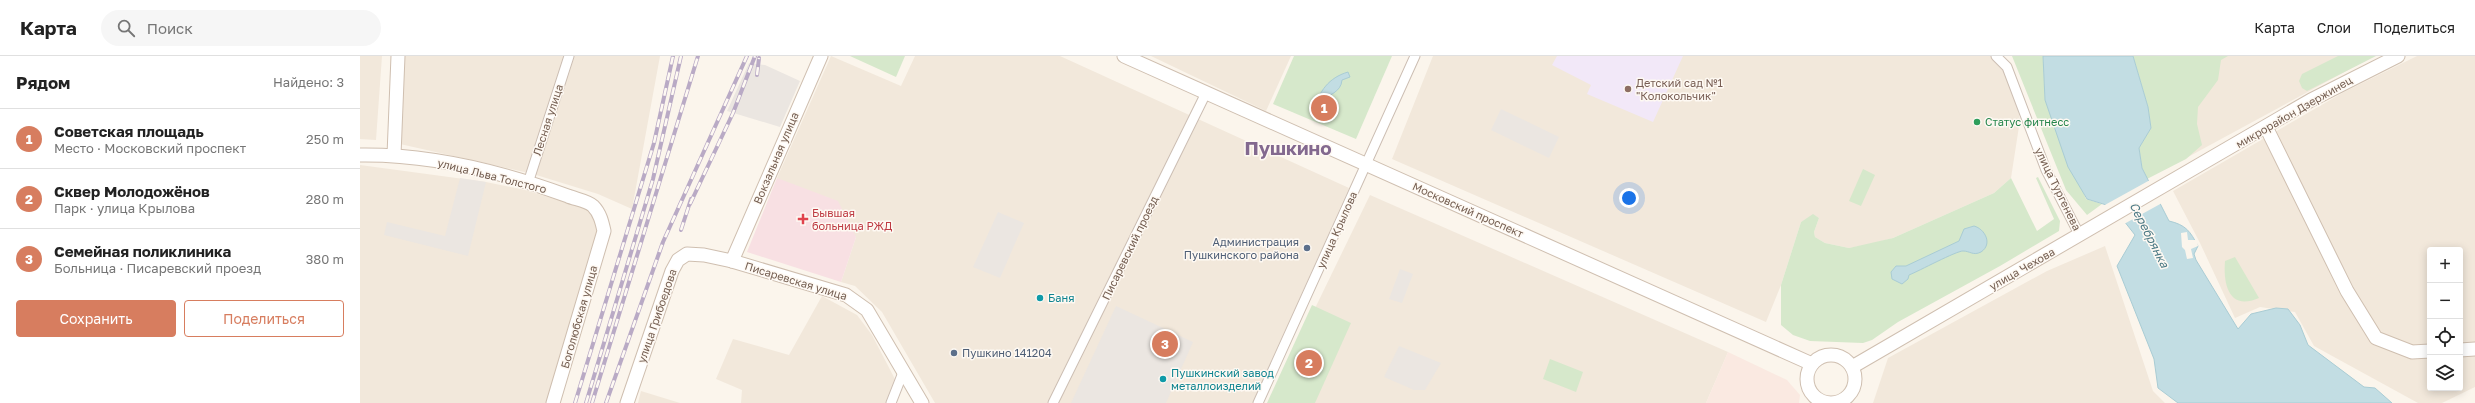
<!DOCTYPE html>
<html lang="ru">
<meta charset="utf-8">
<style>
:root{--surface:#fff;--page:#f6f6f6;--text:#222;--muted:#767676;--line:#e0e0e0;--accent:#d77d5f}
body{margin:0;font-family:"Golos Text",sans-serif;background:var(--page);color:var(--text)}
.controls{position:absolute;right:12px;bottom:12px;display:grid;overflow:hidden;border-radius:4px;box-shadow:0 2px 10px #0003}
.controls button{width:36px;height:36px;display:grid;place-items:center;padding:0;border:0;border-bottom:1px solid var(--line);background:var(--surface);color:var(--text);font:20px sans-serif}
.you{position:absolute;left:1269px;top:142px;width:14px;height:14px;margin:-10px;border:3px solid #fff;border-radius:50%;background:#1a73e8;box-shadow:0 0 0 6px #1a73e833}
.badge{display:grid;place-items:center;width:26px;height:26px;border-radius:50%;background:var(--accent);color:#fff;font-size:13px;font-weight:700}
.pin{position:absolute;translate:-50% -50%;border:2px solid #fff;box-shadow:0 1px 4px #0006}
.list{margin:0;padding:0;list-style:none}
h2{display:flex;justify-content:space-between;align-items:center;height:52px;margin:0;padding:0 16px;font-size:17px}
h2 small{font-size:13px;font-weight:400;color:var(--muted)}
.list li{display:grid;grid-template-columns:26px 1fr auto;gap:12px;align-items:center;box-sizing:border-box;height:60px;padding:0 16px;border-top:1px solid var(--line)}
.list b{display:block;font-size:15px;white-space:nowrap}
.list p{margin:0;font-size:13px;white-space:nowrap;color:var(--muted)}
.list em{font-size:13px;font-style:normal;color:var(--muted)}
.actions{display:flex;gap:8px;padding:12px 16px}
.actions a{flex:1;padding:9px 0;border:1px solid var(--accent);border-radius:4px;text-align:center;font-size:14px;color:var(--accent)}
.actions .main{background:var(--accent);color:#fff}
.icon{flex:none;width:22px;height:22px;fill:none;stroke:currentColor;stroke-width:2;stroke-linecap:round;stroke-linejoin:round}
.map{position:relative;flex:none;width:2115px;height:347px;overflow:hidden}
header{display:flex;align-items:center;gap:24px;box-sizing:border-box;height:56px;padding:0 20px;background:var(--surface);border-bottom:1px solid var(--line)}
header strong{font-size:19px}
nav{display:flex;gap:22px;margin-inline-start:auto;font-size:14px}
.search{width:280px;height:36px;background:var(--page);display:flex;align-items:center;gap:10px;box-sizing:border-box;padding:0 14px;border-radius:22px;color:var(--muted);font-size:15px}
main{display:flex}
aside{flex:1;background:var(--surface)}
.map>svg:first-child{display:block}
.residential{fill:#f2e8db;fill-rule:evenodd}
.commercial{fill:#fae9e1}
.industrial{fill:#ebe6e1}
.education{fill:#f2e8f8}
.medical{fill:#f8e0e3}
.green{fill:#d6e8cb}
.water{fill:#c2dde3;stroke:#a9ccd4}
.pier{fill:#fbf5ec}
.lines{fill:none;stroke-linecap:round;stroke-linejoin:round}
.street-casing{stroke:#ccbeb3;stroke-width:11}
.secondary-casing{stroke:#cfbfb0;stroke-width:15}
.street{stroke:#fff;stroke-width:9}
.secondary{stroke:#fff;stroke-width:13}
.rail-casing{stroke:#b9aac5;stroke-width:4}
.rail{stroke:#fef9f3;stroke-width:2.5;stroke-dasharray:8;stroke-linecap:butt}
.education-dot{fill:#8d6e63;stroke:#fef9f3;stroke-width:1.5}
.leisure-dot{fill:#2e9e5b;stroke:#fef9f3;stroke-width:1.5}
.health-dot{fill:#e0444e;stroke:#fef9f3;stroke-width:1.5}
.service-dot{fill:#5c6f8a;stroke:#fef9f3;stroke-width:1.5}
.culture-dot{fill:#0f9aa8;stroke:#fef9f3;stroke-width:1.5}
.labels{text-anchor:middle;stroke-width:3;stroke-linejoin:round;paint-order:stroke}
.education-label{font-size:11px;fill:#785e54;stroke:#fef9f3;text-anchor:start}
.street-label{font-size:11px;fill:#745e51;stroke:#fef9f3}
.leisure-label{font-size:11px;fill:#27864d;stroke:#fef9f3;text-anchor:start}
.health-label{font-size:11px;fill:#be3a42;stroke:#fef9f3;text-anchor:start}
.service-label{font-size:11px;fill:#4e5e75;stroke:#fef9f3;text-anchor:end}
.culture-label{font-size:11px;fill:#0d838f;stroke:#fef9f3;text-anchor:start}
.water-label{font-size:12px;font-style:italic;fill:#4c7a85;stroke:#fef9f3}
.town-label{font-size:19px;font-weight:bold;fill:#83698f;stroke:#fef9f3}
</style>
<header>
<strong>Карта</strong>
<div class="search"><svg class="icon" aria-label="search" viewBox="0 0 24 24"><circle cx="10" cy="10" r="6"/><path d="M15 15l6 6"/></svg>Поиск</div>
<nav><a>Карта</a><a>Слои</a><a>Поделиться</a></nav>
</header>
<main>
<aside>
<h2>Рядом<small>Найдено: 3</small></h2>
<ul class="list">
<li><span class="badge">1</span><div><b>Советская площадь</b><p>Место · Московский проспект</p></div><em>250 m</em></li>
<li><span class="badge">2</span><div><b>Сквер Молодожёнов</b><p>Парк · улица Крылова</p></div><em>280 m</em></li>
<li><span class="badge">3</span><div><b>Семейная поликлиника</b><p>Больница · Писаревский проезд</p></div><em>380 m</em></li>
</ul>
<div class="actions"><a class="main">Сохранить</a><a>Поделиться</a></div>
</aside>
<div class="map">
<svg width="2115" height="347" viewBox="0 0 2115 347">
<rect width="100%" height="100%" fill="#fbf5ec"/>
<g class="residential">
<polygon points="0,0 22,0 16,84 0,83"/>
<polygon points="45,0 300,0 272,153 238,138 173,118 40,88"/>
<polygon points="471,0 541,30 555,0 700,0 989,132 893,347 575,347 522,256 495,230 481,226 496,181 417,122"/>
<polygon points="791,0 931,0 906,55"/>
<polygon points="1073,0 1633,0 1646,13 1654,33 1660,64 1651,122 1634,137 1533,182 1511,188 1489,192 1465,187 1455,181 1454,176 1459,162 1453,159 1441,166 1421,229 1406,266 1032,103"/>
<polygon points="1804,0 2014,0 1804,114"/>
<path d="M2057,0H2115V331L2082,347H2058L1954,290L1935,256L1900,251L1875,262L1840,187L1813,135L1984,36ZM2070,194H2100V332H2070Z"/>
<polygon points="0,109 126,126 165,134 234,155 240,172 186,347 0,347"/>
<polygon points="1010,139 1368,296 1346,347 909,347"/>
<polygon points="1745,190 1793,335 1805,347 1513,347 1528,302 1687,215"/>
<polygon points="462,240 497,259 512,279 538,329 531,347 381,347 382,334 356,323 373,283 429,299"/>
<polygon points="281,335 320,347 278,347"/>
</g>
<polygon class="commercial" points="1368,296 1427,324 1440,339 1439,347 1346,347"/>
<g class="industrial">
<polygon points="389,7 405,9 440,25 420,71 367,55"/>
<polygon points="1141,53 1199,81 1189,102 1131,74"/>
<polygon points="100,122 126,126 108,200 24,179 27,166 85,180"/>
<polygon points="638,156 664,167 640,222 613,211"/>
<polygon points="1040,213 1053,218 1042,247 1029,243"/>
<polygon points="756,250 833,286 806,347 711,347"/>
<polygon points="1039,290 1081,307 1065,334 1054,334 1024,321"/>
</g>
<polygon class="education" points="1197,0 1323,0 1293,66 1227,38 1231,29 1192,9"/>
<polygon class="medical" points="417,122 478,145 496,181 481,226 387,196"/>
<g class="green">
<polygon points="490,0 545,0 536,21"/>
<polygon points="934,0 1032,0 996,83 913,48"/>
<polygon points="1652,0 1683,0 1685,44 1726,143 1742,148 1727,159 1706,134"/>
<polygon points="1773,0 1868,0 1861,4 1858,24 1838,51 1837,68 1842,89 1826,103 1787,123 1782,112 1779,92 1791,72 1788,51"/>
<polygon points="1978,0 2016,0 1947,35 1942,32 1939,25 1942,18"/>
<polygon points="1503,113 1515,119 1501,150 1489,145"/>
<polygon points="1678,121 1700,165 1699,175 1640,210 1538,266 1512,284 1503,287 1450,285 1433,279 1421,269 1421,229 1441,166 1453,158 1459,162 1454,176 1455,181 1465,187 1489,192 1533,182 1634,137 1651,122 1677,175 1694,163 1676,122"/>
<path d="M1875,201L1899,242C1869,255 1863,229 1865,205Z"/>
<polygon points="952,249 991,267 955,347 907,347"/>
<polygon points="1190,303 1223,316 1216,336 1183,323"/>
</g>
<g class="water">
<path d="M1683,0H1773L1788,51L1791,72L1779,92L1782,112L1809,165C1826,169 1830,175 1838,190L1834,198L1836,204L1878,273L1891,258L1916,252L1928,253L1940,269L1948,289L2004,331L2015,332L2032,347H1818L1798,332L1794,303L1757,210L1775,179L1753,151L1727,143L1708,111L1685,44Z"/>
<path d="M988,16L990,21L982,24C981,37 968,38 962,46C960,49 959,52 958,55L953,54C960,35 968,22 988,16Z"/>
<path d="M1614,170C1625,173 1633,188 1621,196C1613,200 1610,195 1603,195C1596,195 1559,215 1549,219L1548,223L1542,228L1532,223L1531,216L1536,210H1546L1599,185L1604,173Z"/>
</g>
<g class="pier">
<polygon points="1790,124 1802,147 1764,168 1751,153 1743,150"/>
<polygon points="1827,176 1828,184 1837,184 1838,190 1831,193 1833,202 1827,203 1825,194 1822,191 1821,177"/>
</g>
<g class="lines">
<defs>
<g id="street">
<polyline points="1636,0 1647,11 1686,114 1720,180"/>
<polyline points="168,127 209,0"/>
<polyline points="531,347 544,314"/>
<polyline points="693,347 846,37"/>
<polyline points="898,347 1055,0"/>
</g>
<g id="secondary">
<polyline points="764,0 1452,308"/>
<polyline points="1906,71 1987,235 2016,282 2052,296 2070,295"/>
<path d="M0,99C70,98 143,116 208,140C215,143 228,145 233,150C240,157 242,166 244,175L193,347"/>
<polyline points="34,99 38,0"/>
<polyline points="372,205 461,0"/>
<polyline points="2100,294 2115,293"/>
<circle cx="1471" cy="323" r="24"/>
<polyline points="1492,311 1951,44 2038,0"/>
<polyline points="267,347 312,215 318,204 327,198 344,199 372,205 486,239 507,254 562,347"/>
</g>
</defs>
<use href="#street" class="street-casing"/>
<use href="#secondary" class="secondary-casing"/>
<use href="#street" class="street"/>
<use href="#secondary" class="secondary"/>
<defs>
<g id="rail">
<polyline points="397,19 399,2"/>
<polyline points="330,148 373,57 395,0"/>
<polyline points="321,174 331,143"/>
<polyline points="215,347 294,87 313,0"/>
<polyline points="226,347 293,123 321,0"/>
<polyline points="232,347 338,0"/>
<polyline points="246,347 303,186 387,0"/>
</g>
</defs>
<use href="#rail" class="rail-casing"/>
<use href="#rail" class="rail"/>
</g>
<circle class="education-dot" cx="1268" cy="33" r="4"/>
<circle class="leisure-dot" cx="1617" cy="66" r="4"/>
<path class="health-dot" d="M441 157h4v4h4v4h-4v4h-4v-4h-4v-4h4z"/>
<g class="service-dot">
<circle cx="947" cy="192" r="4"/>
<circle cx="594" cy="297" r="4"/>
</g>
<g class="culture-dot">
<circle cx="680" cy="242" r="4"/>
<circle cx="803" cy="323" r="4"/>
</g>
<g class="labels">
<g class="education-label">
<text x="1276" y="31">Детский сад №1<tspan x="1276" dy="13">"Колокольчик"</tspan></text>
</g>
<g class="street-label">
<text transform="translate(1934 56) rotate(-30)" y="4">микрорайон Дзержинец</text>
<text transform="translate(188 64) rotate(-72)" y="4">Лесная улица</text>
<text transform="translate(416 102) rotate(-67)" y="4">Вокзальная улица</text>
<text transform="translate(132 120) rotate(14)" y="4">улица Льва Толстого</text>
<text transform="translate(1698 133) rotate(64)" y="4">улица Тургенева</text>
<text transform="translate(1108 154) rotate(24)" y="4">Московский проспект</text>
<text transform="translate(977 174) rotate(-66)" y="4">улица Крылова</text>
<text transform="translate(770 192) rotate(-64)" y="4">Писаревский проезд</text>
<text transform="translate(1662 213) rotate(-30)" y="4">улица Чехова</text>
<text transform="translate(436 225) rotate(17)" y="4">Писаревская улица</text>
<text transform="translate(297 260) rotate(-71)" y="4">улица Грибоедова</text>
<text transform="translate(219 261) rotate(-74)" y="4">Боголюбская улица</text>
</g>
<g class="leisure-label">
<text x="1625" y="70">Статус фитнесс</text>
</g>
<g class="health-label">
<text x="452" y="161">Бывшая<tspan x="452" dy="13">больница РЖД</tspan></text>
</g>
<g class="service-label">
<text x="939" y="190">Администрация<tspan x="939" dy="13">Пушкинского района</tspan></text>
<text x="602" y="301" text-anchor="start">Пушкино 141204</text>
</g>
<g class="culture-label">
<text x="688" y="246">Баня</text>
<text x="811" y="321">Пушкинский завод<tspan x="811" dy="13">металлоизделий</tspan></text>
</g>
<g class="water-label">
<text transform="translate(1789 179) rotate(63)" y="4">Серебрянка</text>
</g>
<g class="town-label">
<text x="928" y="99">Пушкино</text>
</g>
</g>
</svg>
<div class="controls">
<button>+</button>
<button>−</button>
<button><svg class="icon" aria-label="locate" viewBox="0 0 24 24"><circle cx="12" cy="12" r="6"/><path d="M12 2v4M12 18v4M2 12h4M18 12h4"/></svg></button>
<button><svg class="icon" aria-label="layers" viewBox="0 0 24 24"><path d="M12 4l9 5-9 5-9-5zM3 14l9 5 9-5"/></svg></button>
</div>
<div class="you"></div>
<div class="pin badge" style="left:964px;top:52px">1</div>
<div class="pin badge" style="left:949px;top:307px">2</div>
<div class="pin badge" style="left:805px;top:288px">3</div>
</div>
</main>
